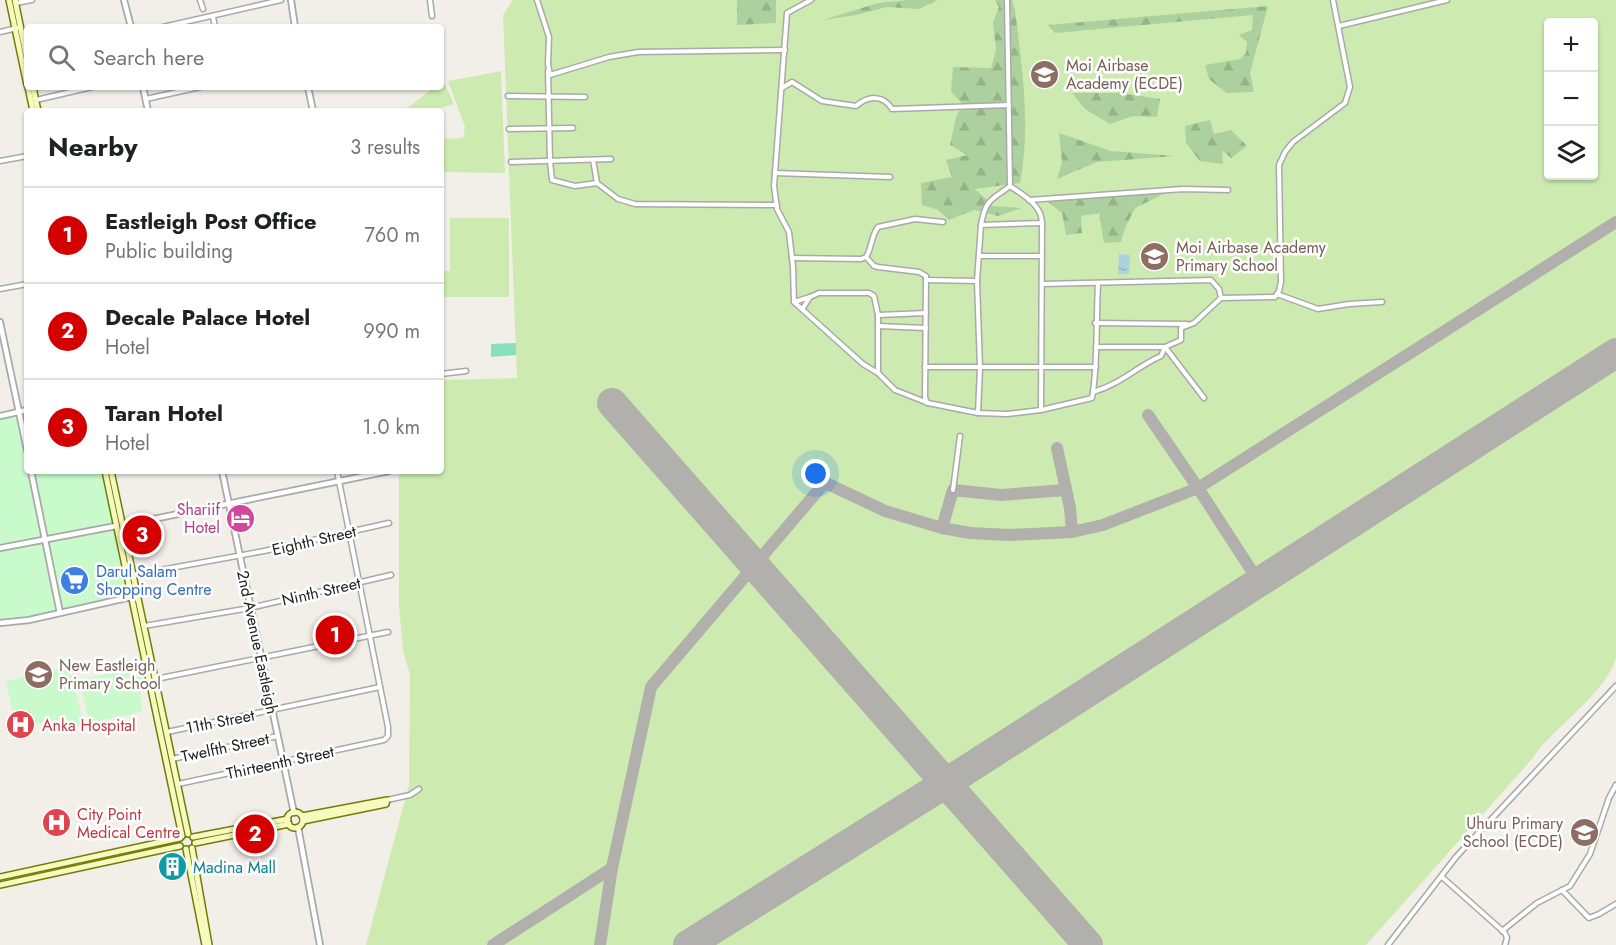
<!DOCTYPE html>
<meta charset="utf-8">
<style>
:root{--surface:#fff;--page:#f6f6f6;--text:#202124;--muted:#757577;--line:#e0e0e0;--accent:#d40000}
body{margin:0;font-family:Jost,sans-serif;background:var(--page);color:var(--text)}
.controls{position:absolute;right:18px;top:18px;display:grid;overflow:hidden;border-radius:6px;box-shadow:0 2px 4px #0004}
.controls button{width:54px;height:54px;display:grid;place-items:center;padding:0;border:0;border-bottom:2px solid var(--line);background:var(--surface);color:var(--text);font:30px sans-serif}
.you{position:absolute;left:816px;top:474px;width:21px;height:21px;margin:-15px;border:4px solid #fff;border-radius:50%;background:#1a73e8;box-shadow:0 0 0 9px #1a73e833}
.badge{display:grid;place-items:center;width:39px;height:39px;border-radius:50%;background:var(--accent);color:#fff;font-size:20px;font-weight:700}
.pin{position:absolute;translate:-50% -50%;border:3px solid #fff;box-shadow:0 2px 6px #0006}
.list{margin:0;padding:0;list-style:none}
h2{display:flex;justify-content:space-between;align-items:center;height:78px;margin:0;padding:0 24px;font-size:26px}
h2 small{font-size:20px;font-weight:400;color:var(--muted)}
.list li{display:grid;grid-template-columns:39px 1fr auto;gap:18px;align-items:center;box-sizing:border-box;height:96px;padding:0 24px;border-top:2px solid var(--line)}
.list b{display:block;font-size:22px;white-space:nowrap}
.list p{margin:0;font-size:20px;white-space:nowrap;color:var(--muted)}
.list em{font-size:20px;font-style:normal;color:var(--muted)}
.icon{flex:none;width:33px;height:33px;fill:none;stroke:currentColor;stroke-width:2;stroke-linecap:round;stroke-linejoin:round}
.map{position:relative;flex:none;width:1616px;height:945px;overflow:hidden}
.search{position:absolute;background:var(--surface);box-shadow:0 2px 4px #0004;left:24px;top:24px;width:420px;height:66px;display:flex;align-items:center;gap:15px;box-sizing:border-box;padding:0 21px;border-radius:6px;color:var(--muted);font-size:22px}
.panel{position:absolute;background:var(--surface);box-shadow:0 2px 4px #0004;left:24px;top:108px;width:420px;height:366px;border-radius:6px}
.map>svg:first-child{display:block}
.grass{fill:#cdebb0;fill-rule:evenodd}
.forest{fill:url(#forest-firs)}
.park{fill:#c8facc}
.pitch{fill:#88e0be}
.water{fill:url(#water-ripples)}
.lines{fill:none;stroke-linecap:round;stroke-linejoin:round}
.taxiway{stroke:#b1b0ac;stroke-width:12}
.runway{stroke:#b1b0ac;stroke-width:30}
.minor-casing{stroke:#a9a9a9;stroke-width:7}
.tertiary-casing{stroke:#a9a9a9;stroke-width:8}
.secondary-casing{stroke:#707d05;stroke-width:8}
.minor{stroke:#fff;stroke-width:4}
.tertiary{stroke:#fff;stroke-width:4.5}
.secondary{stroke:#f7fabf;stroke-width:5}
.labels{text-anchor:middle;stroke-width:5;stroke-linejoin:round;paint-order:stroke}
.education-label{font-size:16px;fill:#785e54;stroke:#fff;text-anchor:start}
.hotel-label{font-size:16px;fill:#b23c85;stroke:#fff;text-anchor:end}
.street-label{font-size:16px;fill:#222;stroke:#fff}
.shop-label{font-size:16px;fill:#366cbe;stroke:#fff;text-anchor:start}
.health-label{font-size:16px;fill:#be3a42;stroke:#fff;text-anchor:start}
.culture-label{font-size:16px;fill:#0d838f;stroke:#fff;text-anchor:start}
</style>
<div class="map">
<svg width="1616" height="945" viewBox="0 0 1616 945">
<defs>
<pattern id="forest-firs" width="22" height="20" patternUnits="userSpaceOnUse" patternTransform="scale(1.5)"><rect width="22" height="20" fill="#add19e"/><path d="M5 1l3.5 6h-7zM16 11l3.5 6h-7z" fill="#95b388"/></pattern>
<pattern id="water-ripples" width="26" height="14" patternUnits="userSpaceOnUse" patternTransform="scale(1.5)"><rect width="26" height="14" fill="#aad3df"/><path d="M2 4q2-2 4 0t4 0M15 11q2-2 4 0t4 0" fill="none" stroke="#92b5bf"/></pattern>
</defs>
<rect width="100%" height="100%" fill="#f2efe9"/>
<g class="grass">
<path d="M513,0H1616V659C1600,700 1556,724 1532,759L1366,945H366L409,785L410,675L403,650L399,607V471H441V380L517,378L503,15ZM1548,22H1594V176H1548Z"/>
<polygon points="501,71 505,173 441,172 441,139 463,138 465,127 448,81"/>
<polygon points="443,80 454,104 431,111 404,111 434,87 441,87 441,82"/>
<polygon points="450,218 509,218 509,297 441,297 441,271 450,271"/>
</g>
<g class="forest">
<polygon points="737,0 776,0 776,23 737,25"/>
<polygon points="909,0 938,0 919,9 887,7 856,15 823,20 878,3"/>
<path d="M995,0H1012L1015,10C1022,66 1031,127 1020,183L975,189L993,206L1022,208L998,216L974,210L949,220L938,210L922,205L921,183L952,177L946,160L967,155L950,145L956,117L963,104L951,92L953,67L991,68L996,50L993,23L999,7Z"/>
<polygon points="1268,6 1250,73 1254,92 1226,93 1209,79 1205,65 1240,59 1246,53 1247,42 1239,35 1252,30 1253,15 1055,33 1048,25"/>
<polygon points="1072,93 1120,93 1160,99 1157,117 1133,116 1110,124 1085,109"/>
<polygon points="1210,120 1214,134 1231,130 1247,146 1231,158 1222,150 1223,164 1200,161 1186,143 1185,126"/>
<polygon points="1059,133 1111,151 1175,156 1097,162 1057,179 1062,162"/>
<polygon points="1182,185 1135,208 1125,228 1121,242 1104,243 1099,213 1081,216 1082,233 1066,235 1062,213 1047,201 1098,197"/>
</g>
<g class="park">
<polygon points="27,410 27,471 105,471 131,597 20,621 0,623 0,416"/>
<polygon points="142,665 145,676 140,687 142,712 89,723 80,680"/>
<polygon points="69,667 84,725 47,733 45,722 16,727 6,681"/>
</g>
<polygon class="pitch" points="516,343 516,355 491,357 491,344"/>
<polygon class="water" points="1119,254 1130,255 1129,274 1118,274"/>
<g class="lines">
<g class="taxiway">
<polyline points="1057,448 1070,508 1072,532"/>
<polyline points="942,528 953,490 1001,495 1066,490"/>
<polyline points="1259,582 1198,488 1616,222"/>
<polyline points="493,945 612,868"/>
<polyline points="600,945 612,868 651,687 822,486 828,484 885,511 942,528 970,533 1010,535 1072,532 1103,525 1198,488 1148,415"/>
</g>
<g class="runway">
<polyline points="612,403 1088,945"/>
<polyline points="688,945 946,783 1616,353"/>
</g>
<defs>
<g id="minor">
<polyline points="200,0 203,9"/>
<polyline points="430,0 432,16"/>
<polyline points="537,0 549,37 548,64 550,75 609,57 638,52 785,50"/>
<path d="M811,0L787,13L774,186L777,209L789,232L793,267L794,302L863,364L878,373L895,390L928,403L978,413L1007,414L1041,410L1092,398L1093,392C1121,384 1136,367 1161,356L1165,347L1181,340V328L1194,323L1221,298L1275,297L1279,291L1281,282L1279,165L1285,152L1293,142L1345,103L1350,87L1333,0"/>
<polyline points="1007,0 1010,186"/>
<polyline points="16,3 32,0"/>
<polyline points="213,17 215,27"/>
<polyline points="1339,26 1447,0"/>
<polyline points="163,27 281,0"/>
<polyline points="0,32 17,28"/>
<polyline points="548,71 550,161 552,180 575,186 597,183"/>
<path d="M782,88L792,82L822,101L856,106C868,96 883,94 892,109L1009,105"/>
<polyline points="508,96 585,97"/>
<polyline points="146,99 200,87"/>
<polyline points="36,100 92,87"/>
<polyline points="509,129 573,128"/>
<polyline points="593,160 597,183 618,199 635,204 777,205"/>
<polyline points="0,161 27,156"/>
<polyline points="511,162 611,159"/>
<polyline points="775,173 890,177"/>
<path d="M1010,186C1023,195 1042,205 1042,223L981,225C986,198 991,201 1010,186Z"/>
<polyline points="1029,200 1183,189 1228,190"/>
<polyline points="979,256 1042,256"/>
<polyline points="866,257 874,266 878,267 919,272 926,276 925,397 927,403"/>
<path d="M792,258L861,259L866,257C872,248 871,236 878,227L915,219L943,222"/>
<polyline points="926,280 977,281"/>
<polyline points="1042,284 1211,280 1219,289 1221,298"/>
<polyline points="0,289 27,284"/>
<polyline points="1277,294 1318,309 1349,304 1382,302"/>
<polyline points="794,302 810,297"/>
<polyline points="803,308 810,297 819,293 869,293 874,296 878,315 878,373"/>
<polyline points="878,315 926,313"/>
<polyline points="1095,323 1187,324"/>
<polyline points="878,326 926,328"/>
<polyline points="1096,347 1165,347 1204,398"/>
<polyline points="925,367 1096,367"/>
<polyline points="441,374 466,371"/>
<path d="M1093,392C1098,356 1096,320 1098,284"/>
<polyline points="1041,410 1042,223"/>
<polyline points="978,413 980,368 977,281 981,225"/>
<polyline points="953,490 960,436"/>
<polyline points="133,575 264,551 389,523"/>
<polyline points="144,626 250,608 391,575"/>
<polyline points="156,679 388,632"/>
<polyline points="167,732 380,687"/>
<polyline points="172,759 278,736"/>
<polyline points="178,784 384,740 388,736 388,727 337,471"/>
<polyline points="387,800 410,795 419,789"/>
<polyline points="1442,877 1505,933 1507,938 1505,945"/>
<polyline points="1562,890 1589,918 1599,914 1616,904"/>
<polyline points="1502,931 1537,903 1570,886 1590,854 1609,798 1616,785"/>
<polyline points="1388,945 1456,857 1616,686"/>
</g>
<g id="tertiary">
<polyline points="124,0 131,27"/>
<polyline points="291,0 295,27"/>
<polyline points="143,87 148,111"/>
<polyline points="308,87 313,111"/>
<polyline points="0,322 27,450"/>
<polyline points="0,416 27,410"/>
<polyline points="31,471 60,613"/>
<polyline points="222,471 294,813"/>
<polyline points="124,525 389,471"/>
<polyline points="0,548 116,526"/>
<polyline points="0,623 29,620 131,597"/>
<polyline points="298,827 320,945"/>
</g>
<g id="secondary">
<polyline points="9,0 27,85"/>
<polyline points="15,0 27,59"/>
<polyline points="28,87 33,111"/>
<polyline points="33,87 38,111"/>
<polyline points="105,471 182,836"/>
<polyline points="111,471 188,834"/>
<circle cx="295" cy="820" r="8"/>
<polyline points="302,816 387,800 386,804 303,821"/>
<polyline points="193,837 288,819"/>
<polyline points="195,843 289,824"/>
<polyline points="192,848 209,945"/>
<polyline points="186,849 205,945"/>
<polyline points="0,877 180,838"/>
<polyline points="0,885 180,846"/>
</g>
</defs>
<use href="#minor" class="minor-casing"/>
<use href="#tertiary" class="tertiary-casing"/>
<use href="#secondary" class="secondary-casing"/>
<use href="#minor" class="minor"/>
<use href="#tertiary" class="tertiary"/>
<use href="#secondary" class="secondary"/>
</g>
<defs>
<symbol id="school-disc" viewBox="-11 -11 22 22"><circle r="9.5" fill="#8d6e63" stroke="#fff"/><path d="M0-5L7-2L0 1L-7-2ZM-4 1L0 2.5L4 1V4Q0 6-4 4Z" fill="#fff"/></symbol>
<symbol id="hotel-disc" viewBox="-11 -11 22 22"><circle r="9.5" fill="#d1479c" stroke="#fff"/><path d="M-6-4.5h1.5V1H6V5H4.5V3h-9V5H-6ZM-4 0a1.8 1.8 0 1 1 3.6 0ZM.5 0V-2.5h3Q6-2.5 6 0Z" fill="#fff"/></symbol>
<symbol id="supermarket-disc" viewBox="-11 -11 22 22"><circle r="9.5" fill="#3f7fe0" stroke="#fff"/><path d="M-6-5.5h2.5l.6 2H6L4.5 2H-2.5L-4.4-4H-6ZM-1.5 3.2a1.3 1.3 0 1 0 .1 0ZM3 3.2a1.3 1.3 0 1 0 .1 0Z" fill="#fff"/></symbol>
<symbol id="hospital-disc" viewBox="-11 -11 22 22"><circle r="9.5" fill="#e0444e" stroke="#fff"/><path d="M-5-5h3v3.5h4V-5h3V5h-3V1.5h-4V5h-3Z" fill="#fff"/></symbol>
<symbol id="building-disc" viewBox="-11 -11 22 22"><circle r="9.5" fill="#0f9aa8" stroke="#fff"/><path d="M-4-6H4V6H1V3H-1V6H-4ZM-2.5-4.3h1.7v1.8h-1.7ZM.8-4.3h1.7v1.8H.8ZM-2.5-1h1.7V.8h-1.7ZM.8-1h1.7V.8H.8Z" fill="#fff"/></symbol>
</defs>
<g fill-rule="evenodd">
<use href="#school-disc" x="1028" y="58" width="33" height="33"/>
<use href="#school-disc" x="1138" y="240" width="33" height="33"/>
<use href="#hotel-disc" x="224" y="502" width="33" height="33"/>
<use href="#supermarket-disc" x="58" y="564" width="33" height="33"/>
<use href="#school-disc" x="22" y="658" width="33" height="33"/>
<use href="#hospital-disc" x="4" y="708" width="33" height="33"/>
<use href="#hospital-disc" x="40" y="806" width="33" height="33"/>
<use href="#school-disc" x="1568" y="816" width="33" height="33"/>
<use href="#building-disc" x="156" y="850" width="33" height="33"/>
</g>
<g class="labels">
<g class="education-label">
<text x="1066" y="71">Moi Airbase<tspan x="1066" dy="18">Academy (ECDE)</tspan></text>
<text x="1176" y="253">Moi Airbase Academy<tspan x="1176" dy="18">Primary School</tspan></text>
<text x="59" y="671">New Eastleigh<tspan x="59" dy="18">Primary School</tspan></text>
<text x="1563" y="829" text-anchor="end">Uhuru Primary<tspan x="1563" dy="18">School (ECDE)</tspan></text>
</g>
<g class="hotel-label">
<text x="220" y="515">Shariif<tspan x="220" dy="18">Hotel</tspan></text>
</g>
<g class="street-label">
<text transform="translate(314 540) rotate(-13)" y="6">Eighth Street</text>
<text transform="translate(321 591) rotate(-13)" y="6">Ninth Street</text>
<text transform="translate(258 642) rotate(78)" y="6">2nd Avenue Eastleigh</text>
<text transform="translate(220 721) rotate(-11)" y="6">11th Street</text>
<text transform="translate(225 747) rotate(-12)" y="6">Twelfth Street</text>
<text transform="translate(280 762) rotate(-12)" y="6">Thirteenth Street</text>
</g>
<g class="shop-label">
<text x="96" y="577">Darul Salam<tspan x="96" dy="18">Shopping Centre</tspan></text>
</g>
<g class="health-label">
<text x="42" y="731">Anka Hospital</text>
<text x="77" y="820">City Point<tspan x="77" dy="18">Medical Centre</tspan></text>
</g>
<g class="culture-label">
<text x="193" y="873">Madina Mall</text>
</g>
</g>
</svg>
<div class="controls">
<button>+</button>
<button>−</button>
<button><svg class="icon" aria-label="layers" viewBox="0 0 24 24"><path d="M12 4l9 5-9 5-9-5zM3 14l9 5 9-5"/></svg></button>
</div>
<div class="you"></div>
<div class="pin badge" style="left:335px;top:635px">1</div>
<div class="pin badge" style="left:255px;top:834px">2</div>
<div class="pin badge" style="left:142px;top:535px">3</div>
<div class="search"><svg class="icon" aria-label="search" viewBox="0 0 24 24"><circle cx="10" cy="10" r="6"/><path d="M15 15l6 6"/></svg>Search here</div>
<section class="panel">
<h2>Nearby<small>3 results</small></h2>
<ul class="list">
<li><span class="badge">1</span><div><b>Eastleigh Post Office</b><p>Public building</p></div><em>760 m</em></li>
<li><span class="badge">2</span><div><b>Decale Palace Hotel</b><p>Hotel</p></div><em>990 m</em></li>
<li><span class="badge">3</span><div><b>Taran Hotel</b><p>Hotel</p></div><em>1.0 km</em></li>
</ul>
</section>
</div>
